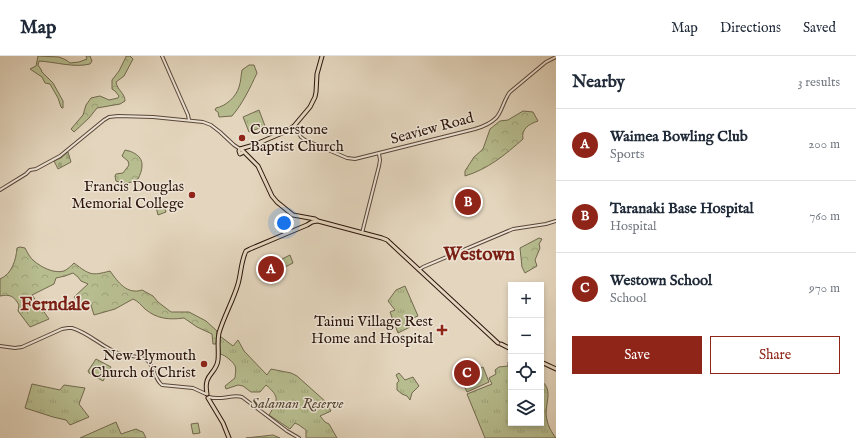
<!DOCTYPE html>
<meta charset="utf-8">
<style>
:root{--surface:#fff;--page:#f6f6f7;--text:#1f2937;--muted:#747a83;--line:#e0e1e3;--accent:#8f2418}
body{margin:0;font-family:"IM FELL English",serif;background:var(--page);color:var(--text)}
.controls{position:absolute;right:12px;bottom:12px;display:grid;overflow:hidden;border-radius:0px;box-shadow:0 2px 6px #0003}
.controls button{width:36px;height:36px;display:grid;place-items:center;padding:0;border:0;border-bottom:1px solid var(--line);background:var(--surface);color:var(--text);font:20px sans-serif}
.you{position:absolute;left:284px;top:167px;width:14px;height:14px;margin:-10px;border:3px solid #fff;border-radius:50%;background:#1a73e8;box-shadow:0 0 0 6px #1a73e833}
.badge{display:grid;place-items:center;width:26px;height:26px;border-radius:50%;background:var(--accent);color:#fff;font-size:13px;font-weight:700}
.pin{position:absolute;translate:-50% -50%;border:2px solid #fff;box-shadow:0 1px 4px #0006}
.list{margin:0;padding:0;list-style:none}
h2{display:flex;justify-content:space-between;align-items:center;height:52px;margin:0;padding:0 16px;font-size:17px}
h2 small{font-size:13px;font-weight:400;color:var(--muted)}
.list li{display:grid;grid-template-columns:26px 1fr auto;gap:12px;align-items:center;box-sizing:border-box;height:72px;padding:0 16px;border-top:1px solid var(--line)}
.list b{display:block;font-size:15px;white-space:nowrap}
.list p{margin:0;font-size:13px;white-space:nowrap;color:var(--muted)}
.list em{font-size:13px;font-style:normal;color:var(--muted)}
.actions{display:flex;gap:8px;padding:12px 16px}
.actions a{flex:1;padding:9px 0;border:1px solid var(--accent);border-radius:0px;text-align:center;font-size:14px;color:var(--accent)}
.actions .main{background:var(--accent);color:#fff}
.icon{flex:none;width:22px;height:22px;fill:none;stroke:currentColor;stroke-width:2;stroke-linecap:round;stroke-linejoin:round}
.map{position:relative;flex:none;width:556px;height:382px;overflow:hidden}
header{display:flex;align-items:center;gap:24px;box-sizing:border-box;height:56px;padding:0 20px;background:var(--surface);border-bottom:1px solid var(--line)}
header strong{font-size:19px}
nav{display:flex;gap:22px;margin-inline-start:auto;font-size:14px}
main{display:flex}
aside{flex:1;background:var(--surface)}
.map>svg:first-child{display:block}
.grass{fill:#b7bd8f;stroke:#72694e}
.forest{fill:url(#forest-crowns);stroke:#72694e}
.cemetery{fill:url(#cemetery-stones);stroke:#72694e}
.park{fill:url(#park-tufts);stroke:#72694e}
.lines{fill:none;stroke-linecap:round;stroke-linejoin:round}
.minor-casing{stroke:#5a4539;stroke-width:4}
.major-casing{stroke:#2c150d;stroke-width:5}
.minor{stroke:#ede4d5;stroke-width:2}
.major{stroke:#e4d6be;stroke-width:3}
.poi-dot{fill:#8f2418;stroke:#ede4d5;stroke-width:1.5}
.labels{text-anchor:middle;stroke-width:3;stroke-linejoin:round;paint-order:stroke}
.street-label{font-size:15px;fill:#2c150d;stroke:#ede4d5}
.poi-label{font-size:15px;fill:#2c150d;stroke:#ede4d5;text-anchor:end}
.park-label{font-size:15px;font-style:italic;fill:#564734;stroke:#ede4d5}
.district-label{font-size:19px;font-weight:bold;fill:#7a1f14;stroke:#ede4d5}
</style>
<header>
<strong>Map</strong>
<nav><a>Map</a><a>Directions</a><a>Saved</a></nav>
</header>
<main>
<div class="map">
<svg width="556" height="382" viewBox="0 0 556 382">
<defs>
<pattern id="forest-crowns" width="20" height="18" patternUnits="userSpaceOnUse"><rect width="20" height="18" fill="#b7bd8f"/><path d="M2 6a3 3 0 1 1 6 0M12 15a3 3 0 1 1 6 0" fill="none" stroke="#9ea27a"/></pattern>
<pattern id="cemetery-stones" width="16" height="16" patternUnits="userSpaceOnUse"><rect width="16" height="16" fill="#b7bd8f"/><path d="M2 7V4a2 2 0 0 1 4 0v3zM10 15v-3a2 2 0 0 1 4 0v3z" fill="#9ea27a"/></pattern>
<pattern id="park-tufts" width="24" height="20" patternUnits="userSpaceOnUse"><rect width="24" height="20" fill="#b7bd8f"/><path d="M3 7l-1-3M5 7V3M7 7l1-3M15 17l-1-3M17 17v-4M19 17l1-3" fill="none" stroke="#9ea27a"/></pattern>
</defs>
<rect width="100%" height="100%" fill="#e4d6be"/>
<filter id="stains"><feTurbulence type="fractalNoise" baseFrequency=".005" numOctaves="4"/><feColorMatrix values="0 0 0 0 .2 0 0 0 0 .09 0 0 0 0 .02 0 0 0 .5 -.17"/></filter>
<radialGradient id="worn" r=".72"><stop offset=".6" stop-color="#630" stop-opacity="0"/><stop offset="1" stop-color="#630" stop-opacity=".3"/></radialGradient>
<g class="grass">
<path d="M38,0L59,1L66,4L70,7L79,6L87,3L86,0H90L92,5L90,8C74,12 56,6 39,5L38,9L42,15H41L53,27L63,45V52H62L61,51L58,42L50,28L45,27L42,21L30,13L36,10Z"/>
<path d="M249,9H254L257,17C250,32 243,47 232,60L219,61L218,56L215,54L216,52C226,50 236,41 239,31C241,25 241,19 242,14Z"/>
<polygon points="164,149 166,156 158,159 156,151"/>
<polygon points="290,199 293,207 285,211 282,203"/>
<polygon points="280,203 284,211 276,215 272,207"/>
<polygon points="483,311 489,326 467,336 463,327 465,325 467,318"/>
<polygon points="198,367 200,377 193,378 191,368"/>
</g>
<g class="forest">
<path d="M126,0H130L133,3L124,20L116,26C117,34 125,37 125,45L120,48L97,52L89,62L74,76L71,73L83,59L86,49L91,42L100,40L109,44L118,42L119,40L115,35L112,33V24L119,15L126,1Z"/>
<path d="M523,55L533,56L538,65C529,68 521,73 523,83C505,99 488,113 465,120V115L474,101L483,93L490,73L500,65L508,64Z"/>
<path d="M125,94C132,95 143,100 142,110C142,114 140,119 138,123C129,127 127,129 116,125L115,120L116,118L123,117L129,109L128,105L122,100Z"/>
<polygon points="539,182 542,183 539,188 540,192 535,204 537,210 525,217 522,211 520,192"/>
<path d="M20,191L25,192C27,196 30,202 34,205C41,211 54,218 64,215C68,213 71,210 74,207C90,219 91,220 110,215C118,226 127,239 142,234L153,240L158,246L171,256H189L206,265L217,275L216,288H213L212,278L197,271L184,262C169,264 157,263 145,253C141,249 138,245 133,243L115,253L94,259L90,246C83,246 78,247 74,241L88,228L81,225L78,221L73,217L65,220L56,222L54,228L32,239L49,263L30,271L18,255L19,249C14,240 10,238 0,240V223C12,218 16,204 17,192Z"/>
<polygon points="273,379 280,382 246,382"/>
</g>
<polygon class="cemetery" points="68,96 71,106 58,113 54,105 61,102"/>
<g class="park">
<polygon points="259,54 265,70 249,76 243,61"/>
<polygon points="405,230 418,260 408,264 410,271 398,277 390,256 395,254 388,245 396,234"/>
<path d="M220,280L233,290L238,284L244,295L267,319L271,313L291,317L297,320L326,346L331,355L320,360L325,366L329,368L337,382H306V374L299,369L295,367L290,373L269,359C278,344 280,341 266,329L260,336H251L243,330L238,329L226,333L225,330L235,322C236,311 237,310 229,303C225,300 224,299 220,298L219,286Z"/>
<polygon points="96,303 111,311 103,325 89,317 88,315"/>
<path d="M508,306L511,307V367H541V325C555,334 543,350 547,364C548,370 552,377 556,382H485L467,338L492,328L489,322L496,318L495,314L499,311L508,310Z"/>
<polygon points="399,317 405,324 413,321 419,330 412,337 410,344 407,340 402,338 397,334 397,327 399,325 396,319"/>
<polygon points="32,328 60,334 64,329 85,332 79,348 89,361 70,369 66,364 53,361 25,352"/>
<polygon points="116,366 121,378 136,373 140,375 143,376 146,382 80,382"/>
</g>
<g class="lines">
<defs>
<g id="minor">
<polyline points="162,0 188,59 189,64"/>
<path d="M294,70L301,81L305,84L347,102L355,103L475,73C482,71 491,67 496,62C502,56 504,43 510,36L546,6L556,1"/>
<polyline points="0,134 26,118 30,114 36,113 60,100 104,64 109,61 118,60 153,61 203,66 211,69 220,76 234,89 240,93"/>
<polyline points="362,177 379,110 380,104 379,98"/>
<polyline points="419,214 423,211 513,173 546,168 556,165"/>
<path d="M0,290L15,292L22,291L62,273L68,272H72C89,277 102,291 118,297C127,301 142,299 148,305C155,312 154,323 162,329L193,332L206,338"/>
<path d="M209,341C221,345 232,338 242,341L287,375L299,382"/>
</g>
<g id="major">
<polyline points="241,93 258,110 272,140 277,146 293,159 315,163 318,165 382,182 387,184 498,287"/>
<polyline points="243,96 242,97 240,98 239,95 240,93 254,89 289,74 294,70 310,51 315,41 316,36 317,18 322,0"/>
<polyline points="501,288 511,293"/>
<polyline points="541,306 556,313"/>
<path d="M207,338C203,317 216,319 218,304C219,295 217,286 219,277C224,260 233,245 238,228C241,218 241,205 246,195L250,193L307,169L312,166L317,165"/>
<polyline points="208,342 223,367 229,382"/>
</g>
</defs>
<use href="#minor" class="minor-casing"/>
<use href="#major" class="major-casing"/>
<use href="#minor" class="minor"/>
<use href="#major" class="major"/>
</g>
<g class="poi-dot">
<circle cx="242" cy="82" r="4"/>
<circle cx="192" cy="139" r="4"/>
<path d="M440 268h4v4h4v4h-4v4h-4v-4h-4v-4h4z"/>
<circle cx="204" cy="308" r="4"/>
</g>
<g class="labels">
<g class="street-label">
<text transform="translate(432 72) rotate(-15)" y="5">Seaview Road</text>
</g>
<g class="poi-label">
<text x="250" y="78" text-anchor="start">Cornerstone<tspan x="250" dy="17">Baptist Church</tspan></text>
<text x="184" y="135">Francis Douglas<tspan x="184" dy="17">Memorial College</tspan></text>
<text x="433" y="270">Tainui Village Rest<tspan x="433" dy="17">Home and Hospital</tspan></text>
<text x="196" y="304">New Plymouth<tspan x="196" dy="17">Church of Christ</tspan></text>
</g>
<g class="park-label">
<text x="297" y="352">Salaman Reserve</text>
</g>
<g class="district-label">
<text x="479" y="204">Westown</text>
<text x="55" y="254">Ferndale</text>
</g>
</g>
<rect width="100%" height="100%" filter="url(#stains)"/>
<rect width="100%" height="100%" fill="url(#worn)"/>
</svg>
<div class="controls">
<button>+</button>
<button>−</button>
<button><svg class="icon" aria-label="locate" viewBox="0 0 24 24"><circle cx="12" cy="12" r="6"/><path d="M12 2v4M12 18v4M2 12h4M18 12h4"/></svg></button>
<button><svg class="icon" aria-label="layers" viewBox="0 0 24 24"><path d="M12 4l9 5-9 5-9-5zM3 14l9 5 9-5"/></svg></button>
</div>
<div class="you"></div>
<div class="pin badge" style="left:271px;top:213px">A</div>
<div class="pin badge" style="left:468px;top:146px">B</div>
<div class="pin badge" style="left:467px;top:317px">C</div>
</div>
<aside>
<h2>Nearby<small>3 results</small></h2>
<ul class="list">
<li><span class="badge">A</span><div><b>Waimea Bowling Club</b><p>Sports</p></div><em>200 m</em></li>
<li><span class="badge">B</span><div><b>Taranaki Base Hospital</b><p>Hospital</p></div><em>760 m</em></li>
<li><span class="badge">C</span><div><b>Westown School</b><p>School</p></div><em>970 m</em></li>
</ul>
<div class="actions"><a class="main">Save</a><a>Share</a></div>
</aside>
</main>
